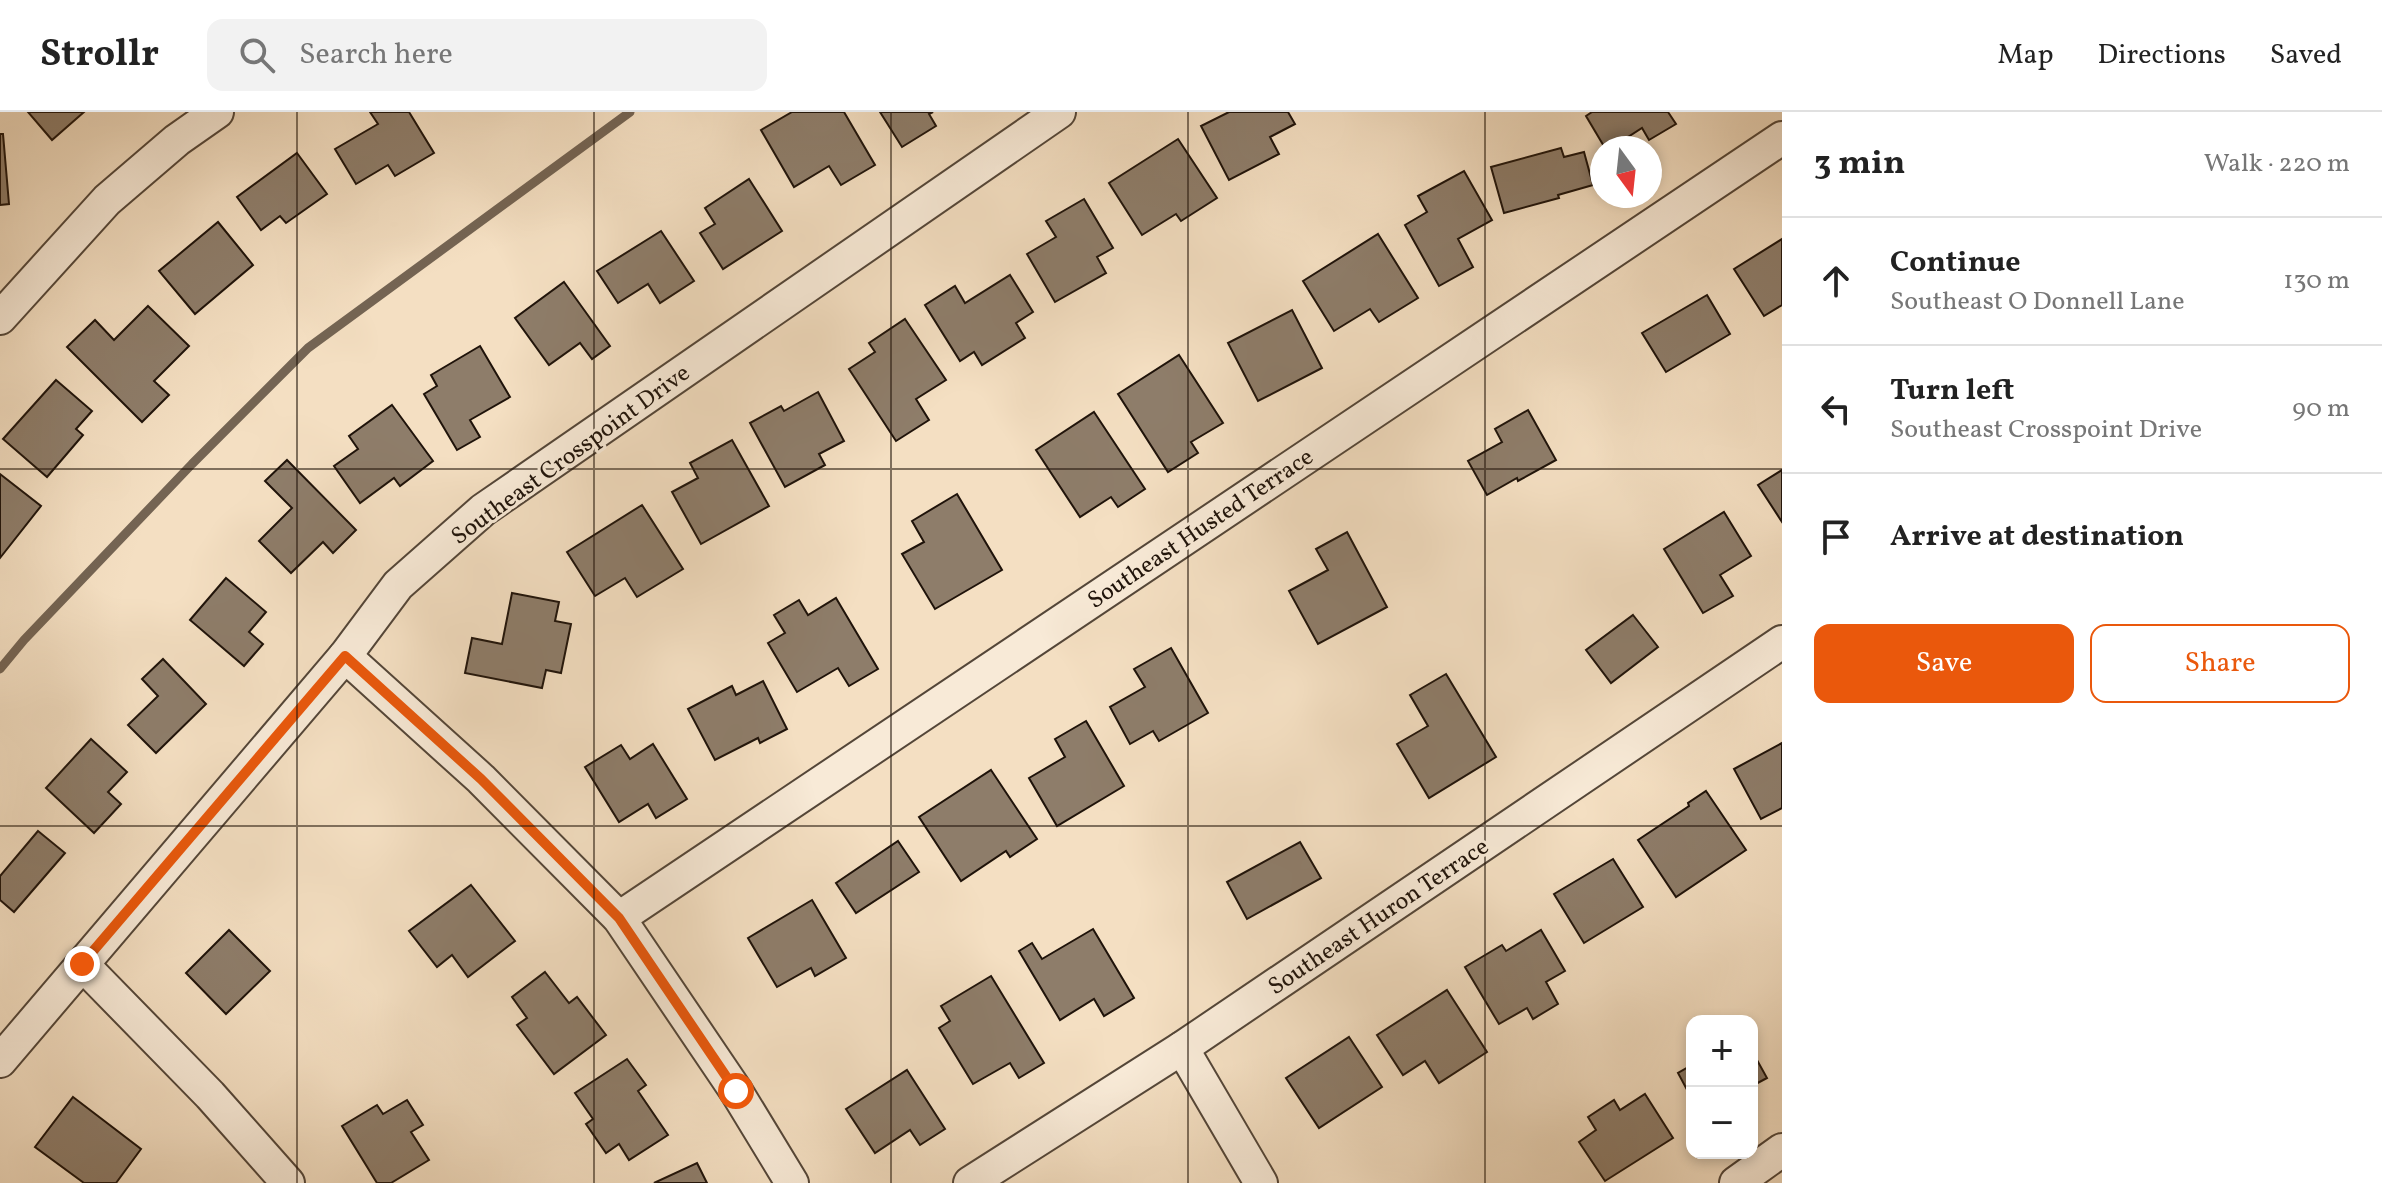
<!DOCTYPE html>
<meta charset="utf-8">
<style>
:root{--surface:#fff;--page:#f2f2f2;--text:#222;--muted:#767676;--line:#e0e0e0;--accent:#ea580c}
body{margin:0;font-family:Vollkorn,serif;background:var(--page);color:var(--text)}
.controls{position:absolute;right:24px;bottom:24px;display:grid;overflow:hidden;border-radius:16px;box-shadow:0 4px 12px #0003}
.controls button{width:72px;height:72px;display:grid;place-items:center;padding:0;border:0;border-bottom:2px solid var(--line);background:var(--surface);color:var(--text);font:40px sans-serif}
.compass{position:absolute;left:1590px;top:24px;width:72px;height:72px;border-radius:50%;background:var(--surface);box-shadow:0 4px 12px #0003;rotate:165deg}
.stop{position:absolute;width:24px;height:24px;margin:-18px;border:6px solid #ea580c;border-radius:50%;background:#fff}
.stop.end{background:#ea580c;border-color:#fff;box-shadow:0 2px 8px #0008}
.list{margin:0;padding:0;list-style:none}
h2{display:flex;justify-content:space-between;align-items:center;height:104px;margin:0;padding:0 32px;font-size:34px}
h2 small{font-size:26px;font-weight:400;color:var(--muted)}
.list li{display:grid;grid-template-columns:52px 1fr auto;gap:24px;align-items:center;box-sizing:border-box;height:128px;padding:0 32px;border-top:2px solid var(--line)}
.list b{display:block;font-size:30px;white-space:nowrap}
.list p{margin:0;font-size:26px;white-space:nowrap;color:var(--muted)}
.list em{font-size:26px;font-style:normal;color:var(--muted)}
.actions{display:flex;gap:16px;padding:24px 32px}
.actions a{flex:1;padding:18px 0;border:2px solid var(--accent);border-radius:16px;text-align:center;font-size:28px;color:var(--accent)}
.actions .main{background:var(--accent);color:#fff}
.icon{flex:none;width:44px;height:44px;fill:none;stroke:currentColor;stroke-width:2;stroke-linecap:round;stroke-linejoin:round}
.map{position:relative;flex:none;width:1782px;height:1071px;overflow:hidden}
header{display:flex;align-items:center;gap:48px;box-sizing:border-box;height:112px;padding:0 40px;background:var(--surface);border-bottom:2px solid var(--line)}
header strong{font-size:38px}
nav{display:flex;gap:44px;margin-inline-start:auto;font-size:28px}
.search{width:560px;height:72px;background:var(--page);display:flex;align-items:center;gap:20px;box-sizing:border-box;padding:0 28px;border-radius:16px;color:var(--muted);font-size:30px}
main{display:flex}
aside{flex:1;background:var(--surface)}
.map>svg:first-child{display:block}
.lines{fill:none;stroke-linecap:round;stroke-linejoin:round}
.stream{stroke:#746453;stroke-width:9}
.building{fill:#8e7d6a;stroke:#1f130a;stroke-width:2}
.street-casing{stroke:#544638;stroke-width:36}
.street{stroke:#f8ead7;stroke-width:32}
.route{stroke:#ea580c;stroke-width:10}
.grid{fill:none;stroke:#1f130a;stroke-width:2;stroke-opacity:0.55}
.labels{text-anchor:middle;stroke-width:6;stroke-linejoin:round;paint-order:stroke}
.street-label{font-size:24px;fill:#1f130a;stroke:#f8ead7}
</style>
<header>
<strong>Strollr</strong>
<div class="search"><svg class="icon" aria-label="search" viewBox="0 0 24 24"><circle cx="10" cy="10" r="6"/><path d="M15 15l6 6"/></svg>Search here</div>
<nav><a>Map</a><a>Directions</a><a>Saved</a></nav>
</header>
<main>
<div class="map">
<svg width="1782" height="1071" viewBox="0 0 1782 1071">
<rect width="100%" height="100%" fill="#f4dfc2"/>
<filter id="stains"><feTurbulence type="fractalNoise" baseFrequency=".0025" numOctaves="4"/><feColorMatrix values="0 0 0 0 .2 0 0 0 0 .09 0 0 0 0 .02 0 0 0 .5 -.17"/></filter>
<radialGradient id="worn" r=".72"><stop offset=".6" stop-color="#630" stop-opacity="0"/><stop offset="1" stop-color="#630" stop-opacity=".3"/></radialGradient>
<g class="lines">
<polyline class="stream" points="0,557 24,528 192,352 308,236 630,0"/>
</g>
<g class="building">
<polygon points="28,0 84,0 52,28"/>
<polygon points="370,0 409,0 434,41 395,64 388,53 356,72 335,37 378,12"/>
<polygon points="792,0 844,0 875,53 841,73 829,54 794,75 761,18"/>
<polygon points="880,0 933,0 929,2 936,14 902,35"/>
<polygon points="1229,0 1288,0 1295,12 1270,25 1279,42 1229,68 1201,14"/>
<polygon points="1592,0 1668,0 1676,12 1649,28 1642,16 1611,36 1605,36 1586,4"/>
<polygon points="0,22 3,22 9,92 0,93"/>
<polygon points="1178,27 1217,86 1181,109 1176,102 1142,123 1109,71"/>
<polygon points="1561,36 1564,45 1584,40 1593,73 1558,83 1559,86 1504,101 1491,55"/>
<polygon points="297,41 327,82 286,111 280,104 261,118 237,85"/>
<polygon points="1464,59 1492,108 1458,127 1473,155 1439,174 1405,113 1427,100 1418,84"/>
<polygon points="749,67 782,119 723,157 700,121 715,112 705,96"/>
<polygon points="1084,87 1113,136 1097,145 1106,161 1055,190 1027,142 1056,125 1046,109"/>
<polygon points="218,110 253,153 195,202 159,159"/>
<polygon points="661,119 694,169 660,191 648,172 618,191 597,159"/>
<polygon points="1378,122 1418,186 1379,210 1370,197 1334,219 1303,169"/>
<polygon points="1782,127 1782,193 1764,204 1734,157"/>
<polygon points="1010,163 1033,200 1016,211 1025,226 982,253 974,240 960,249 925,193 955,174 965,191"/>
<polygon points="564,170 610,234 592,247 580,231 549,253 515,206"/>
<polygon points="1707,183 1730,222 1666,260 1642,221"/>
<polygon points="148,194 189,234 154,269 169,283 142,310 67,235 95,208 114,228"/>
<polygon points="1292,198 1322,256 1258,289 1228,231"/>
<polygon points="905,207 946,268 916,287 929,308 896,329 849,257 875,240 869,231"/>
<polygon points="480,234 510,285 470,308 480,325 457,338 424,282 437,274 431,263"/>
<polygon points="1179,243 1223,311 1191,330 1198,341 1168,360 1118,282"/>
<polygon points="56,268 92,299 76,317 83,323 47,365 3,327"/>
<polygon points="818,280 844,329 819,342 825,353 785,375 750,311 781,294 784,299"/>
<polygon points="392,293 433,349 400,374 394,366 360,391 334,354 358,337 349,324"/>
<polygon points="1528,298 1556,348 1518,369 1517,366 1487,383 1468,349 1502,330 1495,317"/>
<polygon points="1094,300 1145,377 1118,395 1111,385 1080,405 1036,338"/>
<polygon points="732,328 769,394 701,432 672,380 698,366 690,351"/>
<polygon points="287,348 356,418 333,441 323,430 291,461 259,429 292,396 265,369"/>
<polygon points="1782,358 1782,410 1758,373"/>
<polygon points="0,362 41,394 0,446"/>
<polygon points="957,382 1002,458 935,497 902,442 924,430 912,409"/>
<polygon points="642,393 683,457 637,485 625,466 595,484 567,440"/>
<polygon points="1724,400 1751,444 1720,463 1733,484 1703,501 1664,437"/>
<polygon points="1347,420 1387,495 1318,532 1289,479 1328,458 1316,437"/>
<polygon points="226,466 266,500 249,520 263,532 244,554 190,508"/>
<polygon points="512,481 559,490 555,509 571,512 561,561 546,558 542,576 465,561 472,526 502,532"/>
<polygon points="836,486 878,557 849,574 838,556 797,580 768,531 785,521 774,503 799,488 808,503"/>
<polygon points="1633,503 1658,535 1611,571 1586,538"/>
<polygon points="1171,536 1208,601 1159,629 1153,619 1130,632 1110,595 1145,575 1134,557"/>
<polygon points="163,547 206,592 156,641 128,613 158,584 142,567"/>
<polygon points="1446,562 1496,645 1429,686 1397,632 1428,614 1410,583"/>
<polygon points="763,569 787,617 760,631 758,626 715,648 688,597 732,574 736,583"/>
<polygon points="1086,609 1124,674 1057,714 1029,666 1065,645 1055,627"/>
<polygon points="91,627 127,660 108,680 121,692 94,721 46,676"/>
<polygon points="1782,631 1782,696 1761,707 1734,657"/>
<polygon points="653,632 687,687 656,706 648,692 619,710 585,655 621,633 630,647"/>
<polygon points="991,658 1037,727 1010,745 1006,739 961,769 919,705"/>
<polygon points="1706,679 1746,738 1676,785 1638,728 1689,694 1688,691"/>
<polygon points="38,719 65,741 14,800 0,788 0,764"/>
<polygon points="898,729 919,760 856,801 836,771"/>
<polygon points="1300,730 1321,766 1247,807 1227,770"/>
<polygon points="1613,747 1643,795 1584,831 1554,782"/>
<polygon points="471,773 515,829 468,865 452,843 437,855 409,819"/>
<polygon points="812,788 846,846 815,864 811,856 777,875 748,826"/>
<polygon points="1093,817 1134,886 1104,904 1094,887 1060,908 1019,839 1032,831 1042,847"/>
<polygon points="229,818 270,859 226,902 186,861"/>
<polygon points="1541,818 1565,859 1546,870 1558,892 1533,907 1527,896 1499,912 1465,855 1502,833 1506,839"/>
<polygon points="545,860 569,891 577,885 606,923 554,962 517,913 527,906 512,885"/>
<polygon points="991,864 1044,951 1019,966 1010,951 973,972 939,916 950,909 941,894"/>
<polygon points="1447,878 1487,940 1439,971 1425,949 1403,963 1377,923"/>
<polygon points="1349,925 1382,975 1319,1016 1286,966"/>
<polygon points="1752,939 1767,966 1752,974"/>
<polygon points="627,947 646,973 638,979 668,1023 629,1048 619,1032 606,1041 586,1012 593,1007 575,981"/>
<polygon points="1692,953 1692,987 1678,961"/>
<polygon points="907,958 945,1017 920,1033 910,1018 875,1041 846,997"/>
<polygon points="1645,982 1673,1026 1605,1069 1579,1030 1596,1018 1588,1005 1614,988 1620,998"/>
<polygon points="73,985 141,1037 116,1071 84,1071 35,1035"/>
<polygon points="407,988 423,1013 411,1020 429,1048 391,1071 377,1071 342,1014 377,993 383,1002"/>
<polygon points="697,1051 707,1071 654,1071"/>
</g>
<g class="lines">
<defs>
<g id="street">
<polyline points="0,206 107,88 177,28 217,0"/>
<polyline points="345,544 481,667 619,806 736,979 792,1071"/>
<polyline points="619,806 1782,26"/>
<polyline points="82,852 210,983 288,1071"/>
<polyline points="1182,936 1261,1071"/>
<polyline points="0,949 345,544 398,473 483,398 1059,0"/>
<polyline points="970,1071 1182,936 1782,530"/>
<polyline points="1736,1071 1782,1038"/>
</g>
</defs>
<use href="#street" class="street-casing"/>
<use href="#street" class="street"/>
</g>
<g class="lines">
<polyline class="route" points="82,852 345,544 481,667 619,806 736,979"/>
</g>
<path class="grid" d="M297,0V1071M594,0V1071M891,0V1071M1188,0V1071M1485,0V1071M0,357H1782M0,714H1782"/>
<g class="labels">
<g class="street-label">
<text transform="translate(570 342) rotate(-36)" y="8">Southeast Crosspoint Drive</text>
<text transform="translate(1200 416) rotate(-34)" y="8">Southeast Husted Terrace</text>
<text transform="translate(1378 804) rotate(-34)" y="8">Southeast Huron Terrace</text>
</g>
</g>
<rect width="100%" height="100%" filter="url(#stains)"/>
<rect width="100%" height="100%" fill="url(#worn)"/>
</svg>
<div class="controls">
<button>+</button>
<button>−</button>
</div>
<svg class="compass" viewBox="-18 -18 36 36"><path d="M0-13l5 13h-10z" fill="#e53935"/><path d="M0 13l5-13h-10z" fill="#767676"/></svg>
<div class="stop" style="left:736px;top:979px"></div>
<div class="stop end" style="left:82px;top:852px"></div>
</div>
<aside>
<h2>3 min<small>Walk · 220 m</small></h2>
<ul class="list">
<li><svg class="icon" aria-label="ahead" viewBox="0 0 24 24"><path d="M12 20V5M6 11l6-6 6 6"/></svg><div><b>Continue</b><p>Southeast O Donnell Lane</p></div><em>130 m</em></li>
<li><svg class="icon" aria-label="left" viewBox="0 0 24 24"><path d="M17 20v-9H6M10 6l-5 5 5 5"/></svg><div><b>Turn left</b><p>Southeast Crosspoint Drive</p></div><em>90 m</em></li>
<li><svg class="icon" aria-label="arrive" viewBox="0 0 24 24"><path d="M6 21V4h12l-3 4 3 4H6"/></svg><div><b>Arrive at destination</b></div></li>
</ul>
<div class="actions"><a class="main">Save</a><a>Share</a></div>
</aside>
</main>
